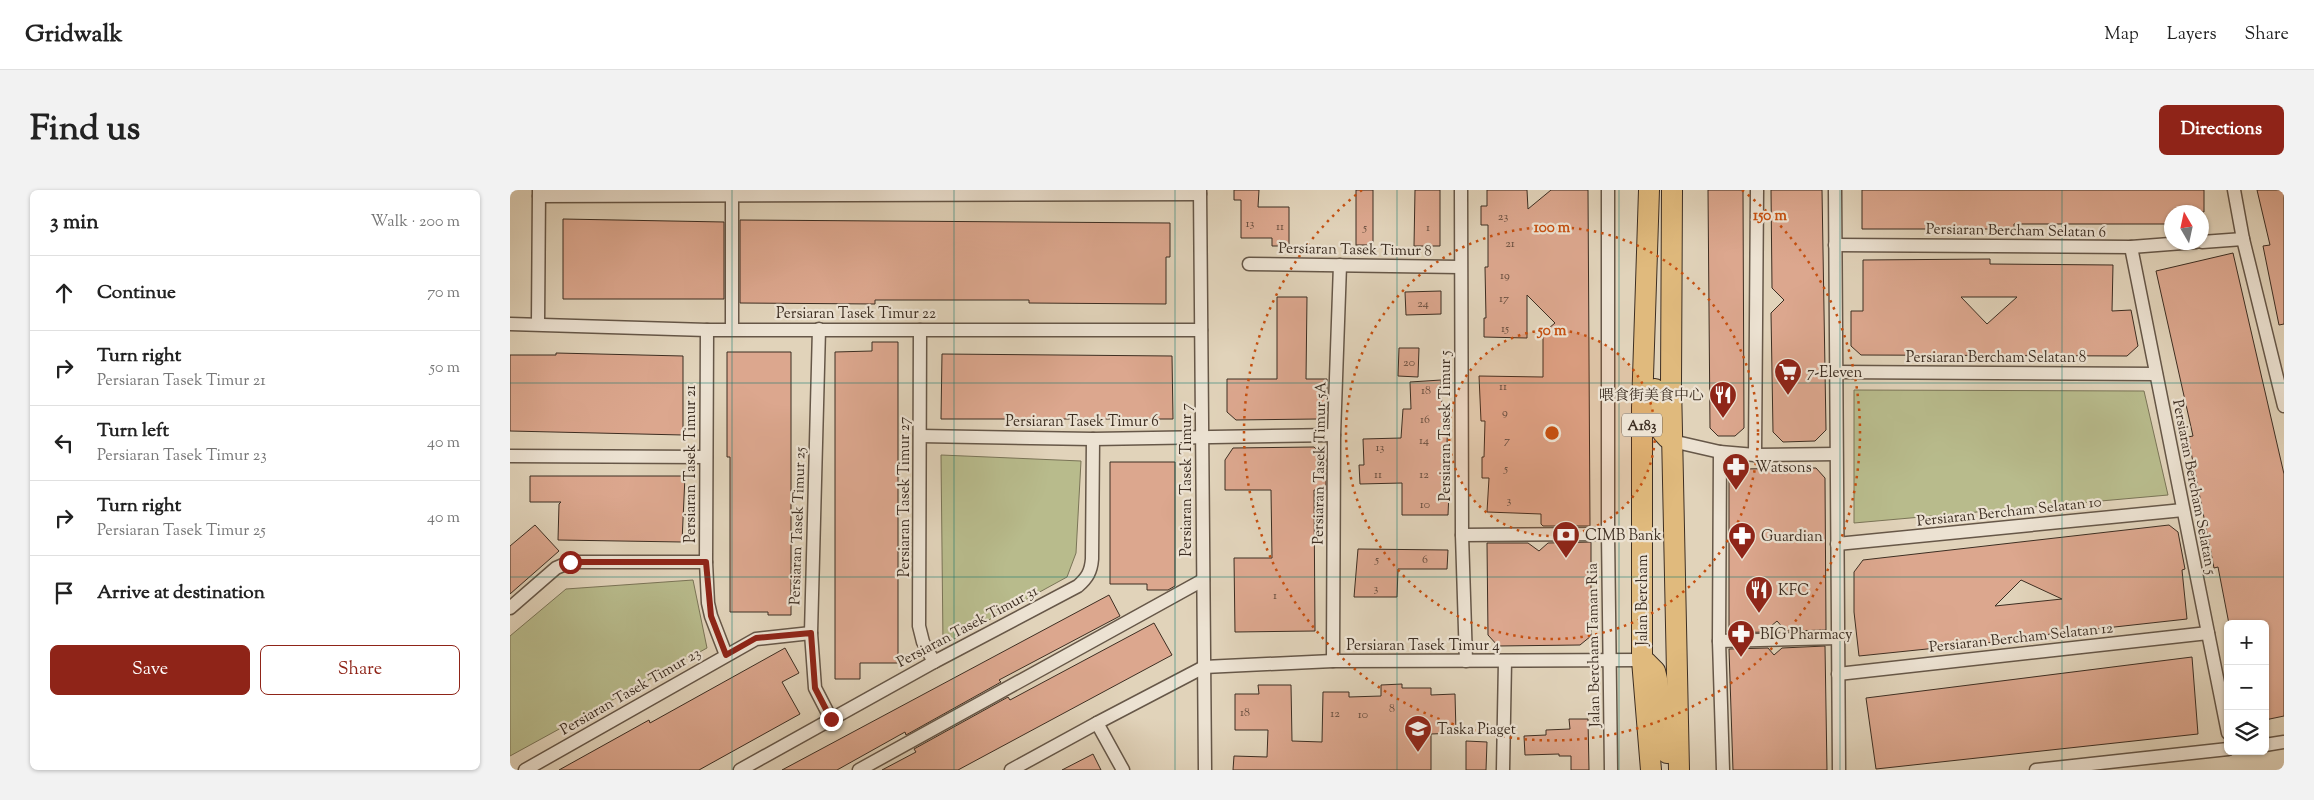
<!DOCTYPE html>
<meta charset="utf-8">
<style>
:root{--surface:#fff;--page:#f2f2f2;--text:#222;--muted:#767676;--line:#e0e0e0;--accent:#8f2418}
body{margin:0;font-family:"Sorts Mill Goudy","Noto Serif SC",serif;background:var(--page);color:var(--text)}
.controls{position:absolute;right:15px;bottom:15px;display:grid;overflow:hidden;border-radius:8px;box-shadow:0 1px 4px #0004}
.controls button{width:45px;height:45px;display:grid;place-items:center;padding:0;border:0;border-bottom:1px solid var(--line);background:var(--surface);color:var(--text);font:25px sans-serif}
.compass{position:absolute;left:1654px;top:15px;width:45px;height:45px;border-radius:50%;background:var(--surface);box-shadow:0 1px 4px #0004;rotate:351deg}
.stop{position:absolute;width:15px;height:15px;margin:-11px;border:4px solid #8f2418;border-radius:50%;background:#fff}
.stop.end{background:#8f2418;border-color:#fff;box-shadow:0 1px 5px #0008}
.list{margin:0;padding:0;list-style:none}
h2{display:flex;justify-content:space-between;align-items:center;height:65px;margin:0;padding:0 20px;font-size:21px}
h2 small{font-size:16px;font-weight:400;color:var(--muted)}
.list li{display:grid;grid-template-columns:32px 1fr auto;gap:15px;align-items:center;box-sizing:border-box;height:75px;padding:0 20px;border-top:1px solid var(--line)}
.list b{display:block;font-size:19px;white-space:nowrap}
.list p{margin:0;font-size:16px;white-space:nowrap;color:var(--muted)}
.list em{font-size:16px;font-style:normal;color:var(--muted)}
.actions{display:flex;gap:10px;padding:15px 20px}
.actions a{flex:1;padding:11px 0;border:1px solid var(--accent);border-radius:8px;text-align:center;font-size:18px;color:var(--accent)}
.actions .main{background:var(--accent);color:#fff}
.icon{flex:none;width:28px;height:28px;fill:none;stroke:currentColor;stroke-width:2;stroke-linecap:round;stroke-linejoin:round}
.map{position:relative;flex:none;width:1774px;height:580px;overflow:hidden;border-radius:8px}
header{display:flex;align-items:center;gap:30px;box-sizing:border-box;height:70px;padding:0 25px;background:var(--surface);border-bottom:1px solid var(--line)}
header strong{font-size:24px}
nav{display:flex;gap:28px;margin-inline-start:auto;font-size:18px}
.intro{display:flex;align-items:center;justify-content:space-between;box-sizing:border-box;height:120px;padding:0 30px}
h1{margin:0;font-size:35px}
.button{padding:12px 22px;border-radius:8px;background:var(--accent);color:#fff;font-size:18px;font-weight:700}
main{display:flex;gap:30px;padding:0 30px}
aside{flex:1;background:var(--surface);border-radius:8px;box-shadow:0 1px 4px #0004}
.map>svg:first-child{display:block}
.green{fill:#b8bb8c;stroke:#7a7457}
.building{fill:#dca78e;stroke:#3d2e22;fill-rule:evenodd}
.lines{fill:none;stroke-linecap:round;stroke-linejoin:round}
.minor-casing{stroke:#665748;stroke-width:15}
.primary-casing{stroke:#3d2e22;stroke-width:22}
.minor{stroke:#ece2d2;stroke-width:12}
.primary{stroke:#e0ba7d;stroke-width:20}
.route{stroke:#8f2418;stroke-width:6}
.grid{fill:none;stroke:#0f766e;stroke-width:1;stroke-opacity:0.55}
.ring{fill:none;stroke:#c65010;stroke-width:2.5;stroke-dasharray:2.5 5}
.labels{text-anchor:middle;stroke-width:4.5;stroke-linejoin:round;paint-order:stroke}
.number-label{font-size:12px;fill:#654c3d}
.shield{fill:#ece2d2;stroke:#726457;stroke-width:1}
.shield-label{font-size:14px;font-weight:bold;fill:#3d2e22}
.street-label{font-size:15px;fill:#3d2e22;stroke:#ece2d2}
.poi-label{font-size:15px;fill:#3d2e22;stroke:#ece2d2;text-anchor:start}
.centre{fill:#c65010;stroke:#ece2d2;stroke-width:2.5}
.ring-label{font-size:15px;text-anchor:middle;font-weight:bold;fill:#c65010;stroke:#ece2d2;stroke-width:4.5;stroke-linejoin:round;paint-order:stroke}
</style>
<header>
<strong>Gridwalk</strong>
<nav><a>Map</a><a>Layers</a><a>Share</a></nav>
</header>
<div class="intro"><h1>Find us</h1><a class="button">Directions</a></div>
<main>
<aside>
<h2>3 min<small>Walk · 200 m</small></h2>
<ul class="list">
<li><svg class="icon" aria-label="ahead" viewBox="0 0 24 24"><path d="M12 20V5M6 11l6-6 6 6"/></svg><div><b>Continue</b></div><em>70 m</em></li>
<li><svg class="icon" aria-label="right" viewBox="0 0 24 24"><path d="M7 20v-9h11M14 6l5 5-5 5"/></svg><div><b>Turn right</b><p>Persiaran Tasek Timur 21</p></div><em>50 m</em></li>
<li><svg class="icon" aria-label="left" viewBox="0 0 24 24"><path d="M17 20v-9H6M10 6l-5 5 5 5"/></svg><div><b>Turn left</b><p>Persiaran Tasek Timur 23</p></div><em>40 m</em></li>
<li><svg class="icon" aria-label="right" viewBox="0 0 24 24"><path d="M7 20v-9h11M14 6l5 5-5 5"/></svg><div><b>Turn right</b><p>Persiaran Tasek Timur 25</p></div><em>40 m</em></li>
<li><svg class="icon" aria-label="arrive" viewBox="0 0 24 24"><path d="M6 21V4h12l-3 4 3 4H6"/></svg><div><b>Arrive at destination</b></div></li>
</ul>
<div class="actions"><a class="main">Save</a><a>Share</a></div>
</aside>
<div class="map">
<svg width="1774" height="580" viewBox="0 0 1774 580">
<rect width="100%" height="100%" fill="#e1d3ba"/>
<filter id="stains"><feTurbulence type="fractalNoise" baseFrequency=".004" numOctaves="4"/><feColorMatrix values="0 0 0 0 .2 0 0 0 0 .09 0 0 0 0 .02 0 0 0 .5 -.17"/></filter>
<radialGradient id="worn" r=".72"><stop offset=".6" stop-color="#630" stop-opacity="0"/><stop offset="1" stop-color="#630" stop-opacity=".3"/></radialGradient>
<g class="green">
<polygon points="1344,200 1634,201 1658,305 1344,333"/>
<polygon points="431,265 571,271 566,363 557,387 433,455"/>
<polygon points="183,390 197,458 0,566 0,446 56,399"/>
</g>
<g class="building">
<polygon points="724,0 749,0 748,17 779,17 779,56 762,56 762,48 731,48 731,10 724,10"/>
<rect x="846" y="0" width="17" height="55"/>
<polygon points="905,0 930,0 930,56 904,56"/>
<polygon points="977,0 1017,0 1018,19 1041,0 1078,0 1080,336 1033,336 1031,334 1031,324 977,322 979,288 972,288 972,267 974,267 975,231 971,231 969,186 1033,187 1033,143 1045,133 1017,105 1017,148 974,147 974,128 976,128 975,77 978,77 978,35 971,35 971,16 977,16"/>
<polygon points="1198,0 1233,0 1234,238 1225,246 1208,246 1200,238"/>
<polygon points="1261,0 1312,0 1316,240 1305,251 1273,252 1263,242 1261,123 1274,110 1262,98"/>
<polygon points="1352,0 1694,0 1694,22 1662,22 1662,34 1504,34 1504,39 1352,39"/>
<polygon points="1747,0 1774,0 1774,134 1769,135 1753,56 1760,55"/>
<polygon points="53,29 214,32 214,109 53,109"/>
<polygon points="230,30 660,33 660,67 656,67 656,114 519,113 519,110 365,110 365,114 230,113"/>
<polygon points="1723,63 1774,284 1774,526 1755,530 1755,434 1719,434 1708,377 1704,378 1678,247 1683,246 1646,81"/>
<path d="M1480,69V74L1603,75L1602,121L1621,120L1628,156L1617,166L1351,165L1341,156V121H1353V70ZM1451,107H1507L1477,134Z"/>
<polygon points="931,101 931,124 896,125 895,102"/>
<polygon points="767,107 797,107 796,189 817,189 817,221 807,229 726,230 717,222 717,189 767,189"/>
<polygon points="362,152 388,152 388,473 350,473 350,489 325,489 325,162 362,161"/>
<polygon points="889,158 909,158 908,187 888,186"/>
<polygon points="217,162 281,162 281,425 258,425 258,422 220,422 220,267 217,267"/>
<polygon points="46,163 173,166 173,245 0,241 0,165 46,165"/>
<polygon points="432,164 662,166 663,229 431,229"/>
<polygon points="931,190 932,219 938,219 937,256 933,256 935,302 939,302 938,325 892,325 892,293 850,294 849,275 854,275 853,249 891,248 893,219 901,219 900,192"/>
<polygon points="804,257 816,268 816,300 804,300 805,441 725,442 724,368 762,368 761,300 715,300 715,270 723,258"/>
<polygon points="600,272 665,272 665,396 658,400 637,400 637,394 600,394"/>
<polygon points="1306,278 1315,288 1316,440 1276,441 1267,431 1254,442 1219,443 1219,289 1231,279"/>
<polygon points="20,286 175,286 172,352 48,350 49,314 51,312 20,312"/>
<polygon points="25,335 49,361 0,404 0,356"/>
<path d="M1659,335L1668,342L1675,379L1672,380L1677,429L1514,447V449L1349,466L1344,422V382L1353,370ZM1511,390L1552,409L1485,416Z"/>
<polygon points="1081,352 1081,446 1070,455 988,456 978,445 977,353 1018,353 1029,361 1038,353"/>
<polygon points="848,359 938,360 937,379 888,379 887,407 844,407"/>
<polygon points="599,405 610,426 489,490 491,492 396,545 395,542 327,580 272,580"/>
<polygon points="644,433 662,465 448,580 372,580 406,562 404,559 498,507 500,510"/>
<polygon points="1315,456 1317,580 1223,580 1219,459 1258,458 1264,465 1272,458"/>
<polygon points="275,458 289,483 272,492 290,524 189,580 49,580 139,530 140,533"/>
<polygon points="1682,467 1688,544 1366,579 1356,508"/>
<polygon points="892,494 892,498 921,498 921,505 945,504 946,543 921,544 921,580 723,580 724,566 757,567 758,540 725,540 725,504 749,504 748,495 781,495 782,551 812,552 813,502 839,502 839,507 871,506 871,495"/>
<polygon points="1059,529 1078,529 1079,580 1061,580 1061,566 1049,566 1049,564 1015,565 1014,546 1036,545 1036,540 1060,539"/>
<polygon points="956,551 977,552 976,580 956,580"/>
<polygon points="583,564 591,580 552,580"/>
</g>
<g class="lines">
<defs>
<g id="minor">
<polyline points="690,0 695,580"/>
<polyline points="951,0 952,345 956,471"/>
<polyline points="1098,0 1098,344 1101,580"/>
<polyline points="1325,0 1329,580"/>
<polyline points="1724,0 1733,49 1774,216"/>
<polyline points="222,5 222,139"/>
<polyline points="29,6 690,4"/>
<polyline points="1692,52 1733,49"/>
<polyline points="1325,55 1621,57 1686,52"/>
<polyline points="1621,57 1718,543"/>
<polyline points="739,74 950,77"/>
<polyline points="0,134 197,140 691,140"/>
<polyline points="28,134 29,0"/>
<polyline points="309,139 301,443 305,498 321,529"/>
<polyline points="197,140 196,372 198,413 201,426 216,465"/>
<polyline points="410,140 409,436 413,452 424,472"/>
<polyline points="1326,182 1646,184"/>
<polyline points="410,246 583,249 824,245"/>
<polyline points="1162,251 1210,262 1245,265 1326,264"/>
<polyline points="1210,262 1209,451 1213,580"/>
<polyline points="1245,265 1247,0"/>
<polyline points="0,266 196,267"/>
<polyline points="952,345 1098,344"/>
<polyline points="1327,354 1673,320"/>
<polyline points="0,418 46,378 60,372 196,372"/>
<polyline points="1209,451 1328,448"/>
<polyline points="823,471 824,245 830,75"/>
<polyline points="1328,484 1698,443"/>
<polyline points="587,533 694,477 823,471 1132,470"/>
<polyline points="1755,555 1774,552"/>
<polyline points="15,580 246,449 301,443"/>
<path d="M230,580L424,472L568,396C577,388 581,382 582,369L583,249"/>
<polyline points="349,580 693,390"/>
<polyline points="501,580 587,533 613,580"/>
<polyline points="993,580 995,471"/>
<polyline points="1526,580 1718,559"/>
</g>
<g id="primary">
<polyline points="1139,0 1132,218 1132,470 1141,580"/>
<polyline points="1162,0 1161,194 1169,580"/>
<path d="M1145,199C1146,218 1143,240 1162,251"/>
<polyline points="1136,472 1145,481 1147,489 1157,563"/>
</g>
</defs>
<use href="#minor" class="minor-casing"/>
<use href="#primary" class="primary-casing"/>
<use href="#minor" class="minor"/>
<use href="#primary" class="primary"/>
</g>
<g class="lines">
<polyline class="route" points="60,372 196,372 201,426 216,465 246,448 301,443 305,498 321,529"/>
</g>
<path class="grid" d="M222,0V580M444,0V580M665,0V580M887,0V580M1109,0V580M1330,0V580M1552,0V580M0,193H1774M0,387H1774"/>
<circle cx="1042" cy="243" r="103" fill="#c65010" fill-opacity=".12"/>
<g class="ring">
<circle cx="1042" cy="243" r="103"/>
<circle cx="1042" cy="243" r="206"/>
<path d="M1232 0A308 308 0 1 1 852 0"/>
</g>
<defs>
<symbol id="supermarket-pin" viewBox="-11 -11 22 30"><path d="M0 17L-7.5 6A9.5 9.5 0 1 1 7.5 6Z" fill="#8f2418" stroke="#ece2d2"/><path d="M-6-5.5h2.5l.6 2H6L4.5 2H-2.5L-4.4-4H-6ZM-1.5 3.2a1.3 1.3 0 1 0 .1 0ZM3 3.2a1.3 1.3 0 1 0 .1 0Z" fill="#fff"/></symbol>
<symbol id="restaurant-pin" viewBox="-11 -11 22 30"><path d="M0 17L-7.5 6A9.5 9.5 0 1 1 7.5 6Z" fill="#8f2418" stroke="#ece2d2"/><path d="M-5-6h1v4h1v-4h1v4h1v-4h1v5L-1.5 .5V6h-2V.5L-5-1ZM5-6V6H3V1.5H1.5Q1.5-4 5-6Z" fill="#fff"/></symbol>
<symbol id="pharmacy-pin" viewBox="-11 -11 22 30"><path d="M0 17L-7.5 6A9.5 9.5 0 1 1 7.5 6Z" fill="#8f2418" stroke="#ece2d2"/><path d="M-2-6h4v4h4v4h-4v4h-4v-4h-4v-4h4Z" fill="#fff"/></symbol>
<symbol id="bank-pin" viewBox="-11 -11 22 30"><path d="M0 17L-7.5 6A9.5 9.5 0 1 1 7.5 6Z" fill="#8f2418" stroke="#ece2d2"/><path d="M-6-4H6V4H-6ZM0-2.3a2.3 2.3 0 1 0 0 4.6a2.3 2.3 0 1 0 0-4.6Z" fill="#fff"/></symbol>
<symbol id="school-pin" viewBox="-11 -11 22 30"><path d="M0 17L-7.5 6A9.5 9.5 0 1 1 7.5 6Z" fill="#8f2418" stroke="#ece2d2"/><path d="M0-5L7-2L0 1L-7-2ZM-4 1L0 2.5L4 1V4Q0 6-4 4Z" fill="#fff"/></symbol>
</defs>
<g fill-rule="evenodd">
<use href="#supermarket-pin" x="1262" y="166" width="32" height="43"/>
<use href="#restaurant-pin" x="1197" y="189" width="32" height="43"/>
<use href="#pharmacy-pin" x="1210" y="261" width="32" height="43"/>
<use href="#bank-pin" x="1040" y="329" width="32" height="43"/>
<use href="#pharmacy-pin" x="1216" y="330" width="32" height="43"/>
<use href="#restaurant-pin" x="1233" y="384" width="32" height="43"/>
<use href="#pharmacy-pin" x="1215" y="428" width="32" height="43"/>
<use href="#school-pin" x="892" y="523" width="32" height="43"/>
</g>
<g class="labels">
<g class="number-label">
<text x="993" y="30">23</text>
<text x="740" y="37">13</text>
<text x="770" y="40">11</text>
<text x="855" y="41">5</text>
<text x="918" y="41">1</text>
<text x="1000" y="57">21</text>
<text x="995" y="89">19</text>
<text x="994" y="112">17</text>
<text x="913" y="117">24</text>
<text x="995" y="142">15</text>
<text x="899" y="176">20</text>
<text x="993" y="200">11</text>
<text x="916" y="204">18</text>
<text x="995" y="226">9</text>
<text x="915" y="233">16</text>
<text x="914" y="254">14</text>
<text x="997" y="254">7</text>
<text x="870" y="261">13</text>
<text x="996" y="282">5</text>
<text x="868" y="288">11</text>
<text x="914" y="288">12</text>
<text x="999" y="314">3</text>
<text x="915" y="318">10</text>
<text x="867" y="373">5</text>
<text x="915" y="373">6</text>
<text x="866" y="402">3</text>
<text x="765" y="409">1</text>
<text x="882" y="522">8</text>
<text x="735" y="526">18</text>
<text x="825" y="527">12</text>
<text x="853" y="528">10</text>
</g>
<rect class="shield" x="1112" y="223.5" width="40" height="23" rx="4"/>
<g class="shield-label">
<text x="1132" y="240">A183</text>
</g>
<g class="street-label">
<text transform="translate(1506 40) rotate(1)" y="5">Persiaran Bercham Selatan 6</text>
<text transform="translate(845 59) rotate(1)" y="5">Persiaran Tasek Timur 8</text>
<text x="346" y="128">Persiaran Tasek Timur 22</text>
<text x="1486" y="172">Persiaran Bercham Selatan 8</text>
<text x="572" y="236">Persiaran Tasek Timur 6</text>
<text transform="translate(935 236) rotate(-90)" y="5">Persiaran Tasek Timur 5</text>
<text transform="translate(809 273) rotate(-89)" y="5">Persiaran Tasek Timur 5A</text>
<text transform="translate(180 274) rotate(-90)" y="5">Persiaran Tasek Timur 21</text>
<text transform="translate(676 290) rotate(-90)" y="5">Persiaran Tasek Timur 7</text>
<text transform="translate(1685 297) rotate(79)" y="5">Persiaran Bercham Selatan 5</text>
<text transform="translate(394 307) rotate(-90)" y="5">Persiaran Tasek Timur 27</text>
<text transform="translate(1499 321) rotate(-6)" y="5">Persiaran Bercham Selatan 10</text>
<text transform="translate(287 336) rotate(-88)" y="5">Persiaran Tasek Timur 25</text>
<text transform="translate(1132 410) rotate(-90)" y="5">Jalan Bercham</text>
<text transform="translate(457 436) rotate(-28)" y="5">Persiaran Tasek Timur 31</text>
<text transform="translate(1511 447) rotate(-6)" y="5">Persiaran Bercham Selatan 12</text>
<text x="913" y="460">Persiaran Tasek Timur 4</text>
<text transform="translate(1083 455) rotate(-91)" y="5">Jalan Bercham Taman Ria</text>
<text transform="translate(120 501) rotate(-30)" y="5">Persiaran Tasek Timur 23</text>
</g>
<g class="poi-label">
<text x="1297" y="187">7-Eleven</text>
<text x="1194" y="210" text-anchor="end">喂食街美食中心</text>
<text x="1245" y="282">Watsons</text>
<text x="1075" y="350">CIMB Bank</text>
<text x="1251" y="351">Guardian</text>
<text x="1268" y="405">KFC</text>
<text x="1250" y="449">BIG Pharmacy</text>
<text x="927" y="544">Taska Piaget</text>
</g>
</g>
<circle cx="1042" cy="243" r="8" class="centre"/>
<g class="ring-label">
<text x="1260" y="30">150 m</text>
<text x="1042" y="42">100 m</text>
<text x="1042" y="145">50 m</text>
</g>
<rect width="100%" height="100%" filter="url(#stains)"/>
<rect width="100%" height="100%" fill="url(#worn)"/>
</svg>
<div class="controls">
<button>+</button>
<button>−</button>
<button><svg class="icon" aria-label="layers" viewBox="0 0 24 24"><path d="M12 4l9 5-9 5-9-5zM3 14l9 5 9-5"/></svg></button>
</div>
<svg class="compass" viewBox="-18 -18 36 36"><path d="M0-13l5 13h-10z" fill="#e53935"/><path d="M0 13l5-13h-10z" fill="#767676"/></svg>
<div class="stop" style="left:60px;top:372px"></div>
<div class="stop end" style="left:321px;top:529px"></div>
</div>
</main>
